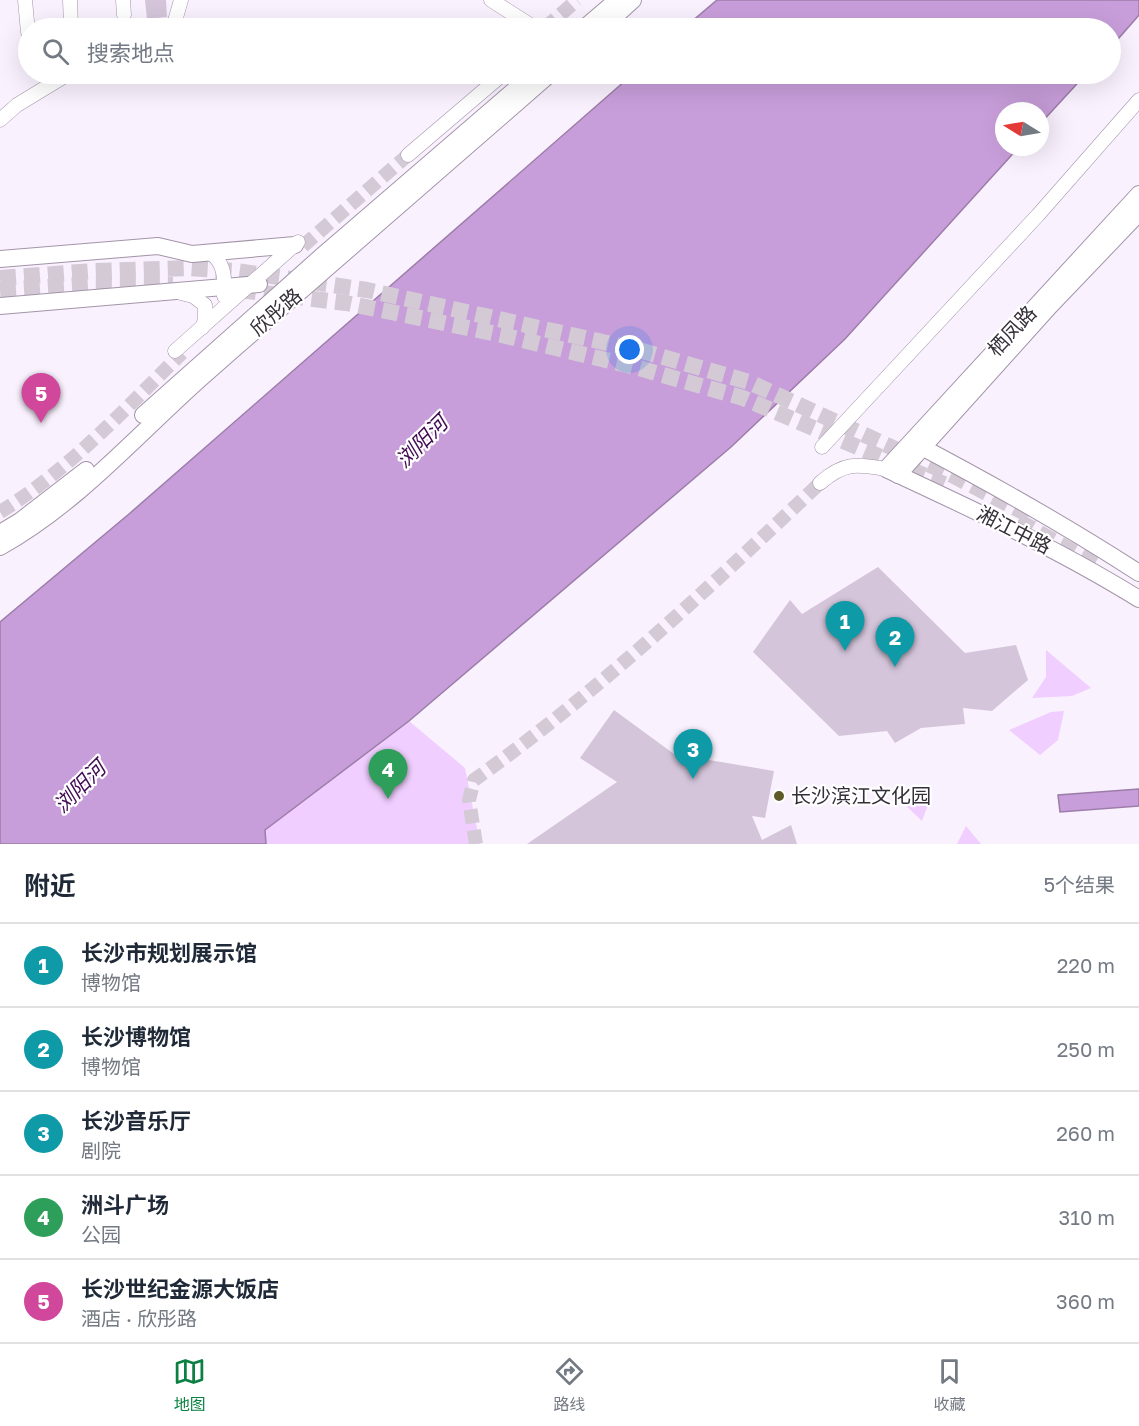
<!DOCTYPE html>
<html lang="zh">
<meta charset="utf-8">
<style>
:root{--surface:#fff;--page:#f2f2f3;--text:#1f2937;--muted:#747a83;--line:#e0e1e3;--accent:#0b8043}
body{margin:0;font-family:"Golos Text","Noto Sans SC",sans-serif;background:var(--page);color:var(--text)}
.compass{position:absolute;left:995px;top:102px;width:54px;height:54px;border-radius:50%;background:var(--surface);box-shadow:0 6px 24px #0002;rotate:281deg}
.you{position:absolute;left:630px;top:350px;width:21px;height:21px;margin:-15px;border:4px solid #fff;border-radius:50%;background:#1a73e8;box-shadow:0 0 0 9px #1a73e833}
.badge{display:grid;place-items:center;width:39px;height:39px;border-radius:50%;background:var(--accent);color:#fff;font-size:20px;font-weight:700}
.pin{position:absolute;translate:-50% -50px;filter:drop-shadow(0 2px 3px #0008)}
.pin::after{content:'';position:absolute;top:32px;width:21px;height:18px;background:inherit;clip-path:polygon(0 0,100% 0,50% 100%)}
.list{margin:0;padding:0;list-style:none}
h2{display:flex;justify-content:space-between;align-items:center;height:78px;margin:0;padding:0 24px;font-size:26px}
h2 small{font-size:20px;font-weight:400;color:var(--muted)}
.list li{display:grid;grid-template-columns:39px 1fr auto;gap:18px;align-items:center;box-sizing:border-box;height:84px;padding:0 24px;border-top:2px solid var(--line)}
.list b{display:block;font-size:22px;white-space:nowrap}
.list p{margin:0;font-size:20px;white-space:nowrap;color:var(--muted)}
.list em{font-size:20px;font-style:normal;color:var(--muted)}
.icon{flex:none;width:33px;height:33px;fill:none;stroke:currentColor;stroke-width:2;stroke-linecap:round;stroke-linejoin:round}
.map{position:relative;flex:none;width:1139px;height:844px;overflow:hidden}
.search{position:absolute;background:var(--surface);box-shadow:0 6px 24px #0002;left:18px;right:18px;top:18px;height:66px;display:flex;align-items:center;gap:15px;box-sizing:border-box;padding:0 21px;border-radius:33px;color:var(--muted);font-size:22px}
.sheet{height:498px;background:var(--surface)}
nav{display:flex;justify-content:space-around;align-items:center;box-sizing:border-box;height:84px;border-top:2px solid var(--line);background:var(--surface);font-size:16px;color:var(--muted)}
nav a{display:grid;justify-items:center;gap:3px}
nav .on{color:var(--accent)}
.map>svg:first-child{display:block}
.green{fill:#f0ceff}
.water{fill:#c89eda;stroke:#9c7da9;stroke-width:1.5}
.building{fill:#d4c5db}
.lines{fill:none;stroke-linecap:round;stroke-linejoin:round}
.minor-tunnel{stroke:#d3cad6;stroke-width:14;stroke-dasharray:14 7;stroke-linecap:butt}
.major-tunnel{stroke:#d3cad6;stroke-width:16;stroke-dasharray:16 8;stroke-linecap:butt}
.minor-casing{stroke:#a394a9;stroke-width:15}
.major-casing{stroke:#a394a9;stroke-width:18}
.minor{stroke:#fff;stroke-width:14}
.major{stroke:#fff;stroke-width:16}
.poi-dot{fill:#5d5a27;stroke:#fff;stroke-width:2}
.labels{text-anchor:middle;stroke-width:4.5;stroke-linejoin:round;paint-order:stroke}
.street-label{font-size:20px;fill:#352f38;stroke:#fff}
.poi-label{font-size:20px;fill:#352f38;stroke:#fff;text-anchor:start}
.water-label{font-size:21px;font-style:italic;fill:#410a53;stroke:#fff}
</style>
<div class="map">
<svg width="1139" height="844" viewBox="0 0 1139 844">
<rect width="100%" height="100%" fill="#faf1fe"/>
<g class="green">
<polygon points="1046,650 1091,688 1072,696 1032,698 1046,677"/>
<polygon points="1064,711 1058,740 1040,755 1009,730 1051,712"/>
<polygon points="409,721 465,768 480,844 266,844 265,830"/>
<polygon points="922,796 929,802 922,821 903,803"/>
<polygon points="966,826 981,844 957,844"/>
</g>
<g class="water">
<polygon points="717,0 1139,0 1139,15 1111,47 1110,28 684,28"/>
<polygon points="633,74 1086,74 1040,124 1040,111 1004,111 1004,147 1019,147 845,339 731,447 409,721 265,830 266,844 0,844 0,622 129,514"/>
<polygon points="1139,789 1139,806 1060,812 1058,795"/>
</g>
<g class="building">
<polygon points="145,0 166,0 167,17 147,19"/>
<polygon points="878,567 965,653 1016,645 1028,680 992,711 963,708 965,724 921,728 895,743 887,731 839,736 753,652 790,600 802,614"/>
<polygon points="614,710 674,754 774,771 765,818 752,816 762,840 791,825 797,844 527,844 617,782 580,758"/>
</g>
<g class="lines">
<g class="minor-tunnel">
<polyline points="545,28 577,0"/>
<polyline points="303,246 408,155"/>
<path d="M0,512C69,470 125,409 182,353"/>
<path d="M476,844L469,800L474,780C598,692 710,587 820,483"/>
</g>
<g class="major-tunnel">
<polyline points="0,278 93,271 189,268 237,271 367,290 639,350 749,382 952,475 1037,519"/>
<polyline points="0,290 92,284 173,285"/>
<polyline points="240,290 346,303 391,312 502,335 635,367 743,398 944,484"/>
<polyline points="1018,521 1100,567"/>
</g>
<defs>
<g id="minor">
<polyline points="25,0 28,32"/>
<polyline points="70,0 71,26"/>
<polyline points="123,0 124,15"/>
<polyline points="491,0 535,28"/>
<polyline points="169,28 175,21 181,0"/>
<polyline points="0,120 17,105 68,74"/>
<polyline points="408,155 503,74"/>
<path d="M210,253C225,262 225,280 224,296"/>
<polyline points="181,293 193,296 205,305 205,320 202,328"/>
<polyline points="175,351 298,242"/>
<polyline points="822,447 1038,215 1139,100"/>
<path d="M820,483C844,462 856,464 886,469"/>
</g>
<g id="major">
<polyline points="611,20 633,0"/>
<polyline points="584,28 617,0"/>
<path d="M1139,194L886,469C972,509 1058,549 1139,599"/>
<polyline points="0,259 158,246 192,254 295,245"/>
<polyline points="0,306 259,284"/>
<polyline points="143,415 323,255 533,74"/>
<path d="M914,443C992,484 1065,525 1139,573"/>
<polyline points="898,475 1050,306 1139,213"/>
<polyline points="0,533 20,521 86,470"/>
<path d="M0,547C77,504 136,436 201,378C317,276 434,175 550,74"/>
</g>
</defs>
<use href="#minor" class="minor-casing"/>
<use href="#major" class="major-casing"/>
<use href="#minor" class="minor"/>
<use href="#major" class="major"/>
</g>
<circle class="poi-dot" cx="779" cy="796" r="6"/>
<g class="labels">
<g class="street-label">
<text transform="translate(276 312) rotate(-41)" y="7">欣彤路</text>
<text transform="translate(1012 331) rotate(-47)" y="7">栖凤路</text>
<text transform="translate(1014 530) rotate(27)" y="7">湘江中路</text>
</g>
<g class="poi-label">
<text x="791" y="803">长沙滨江文化园</text>
</g>
<g class="water-label">
<text transform="translate(422 442) rotate(-45)" y="7">浏阳河</text>
<text transform="translate(80 787) rotate(-45)" y="7">浏阳河</text>
</g>
</g>
</svg>
<svg class="compass" viewBox="-18 -18 36 36"><path d="M0-13l5 13h-10z" fill="#e53935"/><path d="M0 13l5-13h-10z" fill="#747a83"/></svg>
<div class="you"></div>
<div class="pin badge" style="left:845px;top:651px;background:#0f9aa8">1</div>
<div class="pin badge" style="left:895px;top:667px;background:#0f9aa8">2</div>
<div class="pin badge" style="left:693px;top:779px;background:#0f9aa8">3</div>
<div class="pin badge" style="left:388px;top:799px;background:#2e9e5b">4</div>
<div class="pin badge" style="left:41px;top:423px;background:#d1479c">5</div>
<div class="search"><svg class="icon" aria-label="search" viewBox="0 0 24 24"><circle cx="10" cy="10" r="6"/><path d="M15 15l6 6"/></svg>搜索地点</div>
</div>
<section class="sheet">
<h2>附近<small>5个结果</small></h2>
<ul class="list">
<li><span class="badge" style="background:#0f9aa8">1</span><div><b>长沙市规划展示馆</b><p>博物馆</p></div><em>220 m</em></li>
<li><span class="badge" style="background:#0f9aa8">2</span><div><b>长沙博物馆</b><p>博物馆</p></div><em>250 m</em></li>
<li><span class="badge" style="background:#0f9aa8">3</span><div><b>长沙音乐厅</b><p>剧院</p></div><em>260 m</em></li>
<li><span class="badge" style="background:#2e9e5b">4</span><div><b>洲斗广场</b><p>公园</p></div><em>310 m</em></li>
<li><span class="badge" style="background:#d1479c">5</span><div><b>长沙世纪金源大饭店</b><p>酒店 · 欣彤路</p></div><em>360 m</em></li>
</ul>
</section>
<nav>
<a class="on"><svg class="icon" aria-label="map" viewBox="0 0 24 24"><path d="M3 6l6-2 6 2 6-2v14l-6 2-6-2-6 2zM9 4v14M15 6v14"/></svg>地图</a>
<a><svg class="icon" aria-label="directions" viewBox="0 0 24 24"><path d="M12 3l9 9-9 9-9-9zM9 14v-3h6M13 9l2 2-2 2"/></svg>路线</a>
<a><svg class="icon" aria-label="saved" viewBox="0 0 24 24"><path d="M7 4h10v16l-5-4-5 4z"/></svg>收藏</a>
</nav>
